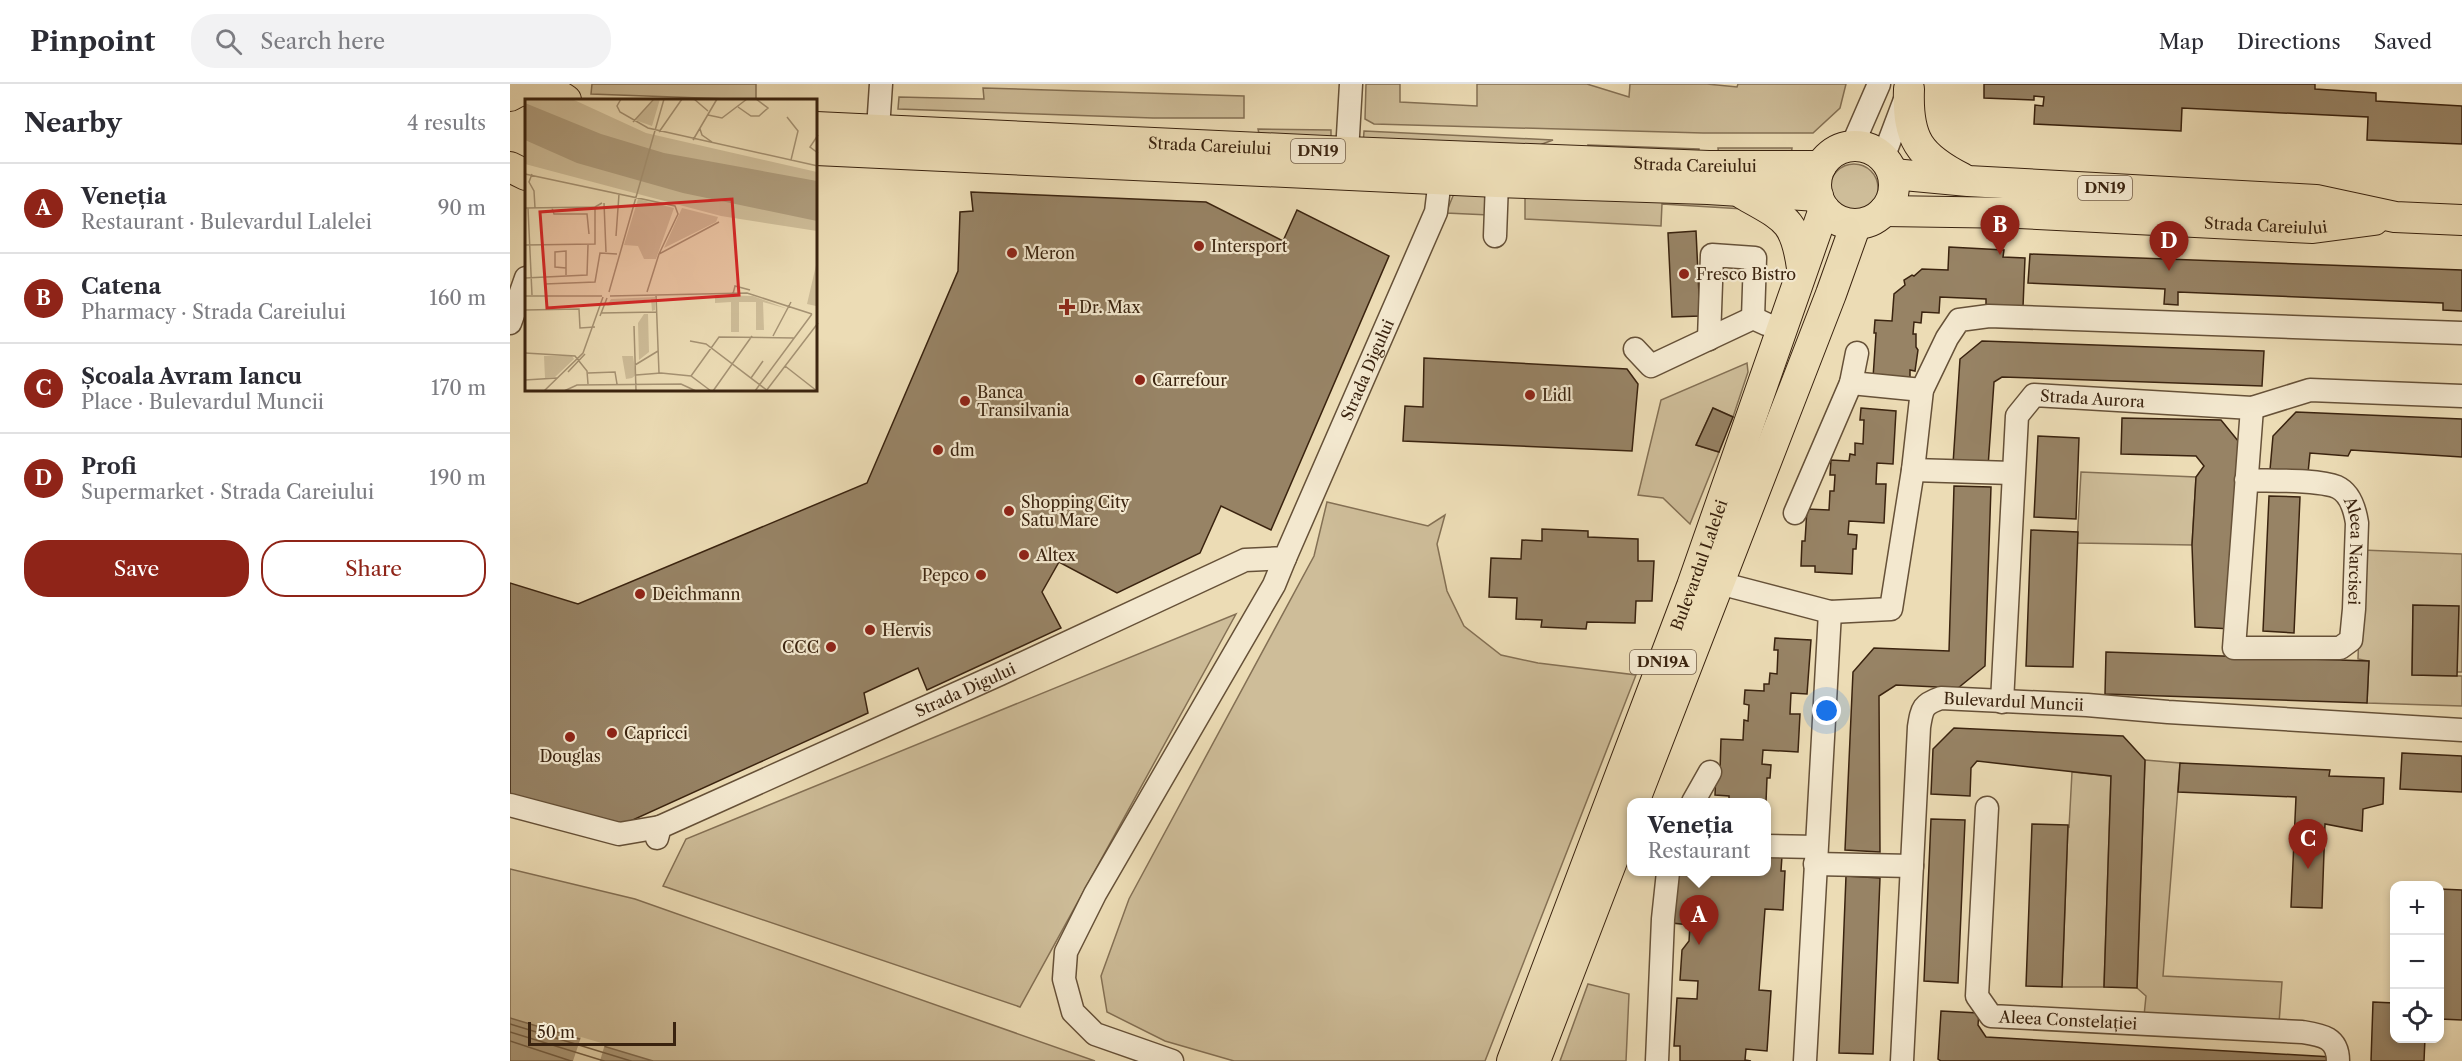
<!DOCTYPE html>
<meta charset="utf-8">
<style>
:root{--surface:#fff;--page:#f2f2f3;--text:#2b2b33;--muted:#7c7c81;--line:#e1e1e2;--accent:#8f2418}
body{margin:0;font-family:"Libre Caslon Text",serif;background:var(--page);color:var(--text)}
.controls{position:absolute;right:18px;bottom:18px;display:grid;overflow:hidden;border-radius:12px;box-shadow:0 3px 9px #0003}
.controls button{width:54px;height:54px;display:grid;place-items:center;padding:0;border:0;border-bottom:2px solid var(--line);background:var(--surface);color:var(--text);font:30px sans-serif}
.scale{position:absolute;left:18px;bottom:15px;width:148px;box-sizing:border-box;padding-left:6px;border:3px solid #3a230f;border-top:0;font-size:16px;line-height:21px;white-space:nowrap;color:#3a230f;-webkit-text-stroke:4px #f3e8cf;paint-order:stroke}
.you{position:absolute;left:1317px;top:627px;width:21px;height:21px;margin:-15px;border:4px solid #fff;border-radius:50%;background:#1a73e8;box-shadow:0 0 0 9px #1a73e833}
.badge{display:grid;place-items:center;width:39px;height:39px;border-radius:50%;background:var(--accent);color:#fff;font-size:20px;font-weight:700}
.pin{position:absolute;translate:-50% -50px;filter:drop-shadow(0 2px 3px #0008)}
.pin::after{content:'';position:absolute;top:32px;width:21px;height:18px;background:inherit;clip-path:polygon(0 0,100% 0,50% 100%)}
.popup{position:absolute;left:1117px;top:714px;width:144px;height:78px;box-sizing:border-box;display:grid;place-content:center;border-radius:12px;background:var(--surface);filter:drop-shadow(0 2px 4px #0005);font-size:20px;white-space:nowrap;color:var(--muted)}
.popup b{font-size:22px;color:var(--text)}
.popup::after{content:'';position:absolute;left:50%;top:100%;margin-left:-12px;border:12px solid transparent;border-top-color:var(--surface)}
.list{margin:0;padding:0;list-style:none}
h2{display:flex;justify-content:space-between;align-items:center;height:78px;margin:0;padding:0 24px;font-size:26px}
h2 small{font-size:20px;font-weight:400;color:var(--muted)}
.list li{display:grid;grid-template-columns:39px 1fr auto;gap:18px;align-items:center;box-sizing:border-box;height:90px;padding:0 24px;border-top:2px solid var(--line)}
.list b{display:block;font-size:22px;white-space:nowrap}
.list p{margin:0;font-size:20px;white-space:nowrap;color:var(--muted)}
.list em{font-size:20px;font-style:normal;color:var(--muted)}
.actions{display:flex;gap:12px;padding:18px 24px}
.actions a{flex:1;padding:14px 0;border:2px solid var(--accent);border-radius:24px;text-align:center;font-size:21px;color:var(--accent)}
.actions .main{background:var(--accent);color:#fff}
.icon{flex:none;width:33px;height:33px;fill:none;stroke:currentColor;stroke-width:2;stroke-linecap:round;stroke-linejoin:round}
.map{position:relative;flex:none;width:1952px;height:977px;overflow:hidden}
header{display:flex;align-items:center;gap:36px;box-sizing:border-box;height:84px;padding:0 30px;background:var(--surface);border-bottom:2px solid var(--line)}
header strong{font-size:28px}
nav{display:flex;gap:33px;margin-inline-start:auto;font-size:21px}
.search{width:420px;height:54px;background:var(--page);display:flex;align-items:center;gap:15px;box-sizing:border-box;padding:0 21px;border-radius:24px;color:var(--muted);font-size:22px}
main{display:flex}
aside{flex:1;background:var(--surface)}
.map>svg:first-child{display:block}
.green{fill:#cebd99;stroke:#847054;stroke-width:1.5}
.water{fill:#af9d7d;stroke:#806c51;stroke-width:1.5}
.pier{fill:#ecdcb5}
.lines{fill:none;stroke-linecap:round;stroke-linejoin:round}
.shore{stroke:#746046;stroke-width:1.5}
.building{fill:#978365;stroke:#3a230f;stroke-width:1.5}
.minor-casing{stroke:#665138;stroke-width:25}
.major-casing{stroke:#3a230f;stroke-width:32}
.minor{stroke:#f3e8cf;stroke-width:22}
.major{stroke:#ecdcb5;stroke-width:30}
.poi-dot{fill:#8f2418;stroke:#f3e8cf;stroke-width:2}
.labels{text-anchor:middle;stroke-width:4.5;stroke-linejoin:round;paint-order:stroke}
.shield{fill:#f3e8cf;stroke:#725e49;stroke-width:1.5}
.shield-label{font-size:15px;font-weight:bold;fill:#3a230f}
.street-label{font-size:16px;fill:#3a230f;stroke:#f3e8cf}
.poi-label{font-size:16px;fill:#3a230f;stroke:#f3e8cf;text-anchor:start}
.inset-road{fill:none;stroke:#a59273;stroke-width:1.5}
.view{fill:#d62828;fill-opacity:0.15;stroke:#d62828;stroke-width:3}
.inset-edge{fill:none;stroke:#3a230f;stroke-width:3}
</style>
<header>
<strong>Pinpoint</strong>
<div class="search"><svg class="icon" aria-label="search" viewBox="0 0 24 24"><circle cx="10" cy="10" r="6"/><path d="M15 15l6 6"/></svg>Search here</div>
<nav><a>Map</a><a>Directions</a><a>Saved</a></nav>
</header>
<main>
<aside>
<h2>Nearby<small>4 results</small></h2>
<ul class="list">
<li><span class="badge">A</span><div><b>Veneția</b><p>Restaurant · Bulevardul Lalelei</p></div><em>90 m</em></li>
<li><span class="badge">B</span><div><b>Catena</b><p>Pharmacy · Strada Careiului</p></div><em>160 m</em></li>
<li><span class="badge">C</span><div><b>Școala Avram Iancu</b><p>Place · Bulevardul Muncii</p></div><em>170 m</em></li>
<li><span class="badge">D</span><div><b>Profi</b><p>Supermarket · Strada Careiului</p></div><em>190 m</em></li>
</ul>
<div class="actions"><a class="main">Save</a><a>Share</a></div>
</aside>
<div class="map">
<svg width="1952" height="977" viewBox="0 0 1952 977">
<rect width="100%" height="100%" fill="#ecdcb5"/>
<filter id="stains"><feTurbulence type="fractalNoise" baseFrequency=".00333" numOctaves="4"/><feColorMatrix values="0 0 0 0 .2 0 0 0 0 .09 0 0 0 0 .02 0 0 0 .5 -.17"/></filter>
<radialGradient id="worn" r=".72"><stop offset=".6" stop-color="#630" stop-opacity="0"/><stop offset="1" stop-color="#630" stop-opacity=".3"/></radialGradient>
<g class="green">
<polygon points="82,0 246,0 246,16 81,10"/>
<polygon points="856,0 890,0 890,18 967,22 967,0 1077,0 1119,13 1120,0 1197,0 1227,3 1228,0 1336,0 1330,24 1303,49 1193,49 864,40 855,35"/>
<polygon points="473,4 734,12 734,34 643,34 388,25 389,13 474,15"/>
<polygon points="748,45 821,46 821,55 751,59"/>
<polygon points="854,47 1043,56 1027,62 853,62"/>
<polygon points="1078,61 1189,65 1189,73 1080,69"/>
<polygon points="1208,64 1282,64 1281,73 1209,74"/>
<circle cx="1344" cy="104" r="24"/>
<polygon points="945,107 974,109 981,117 979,131 936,129"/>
<polygon points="1015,110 1234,113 1233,125 1152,120 1151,142 1015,135"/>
<polygon points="1237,279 1238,288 1223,333 1203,324 1186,361 1209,368 1180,440 1153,414 1128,411 1151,316"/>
<polygon points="1571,388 1686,393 1682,461 1567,459"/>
<polygon points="817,418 918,442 935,431 927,460 937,507 954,542 991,571 1028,579 1126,591 975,977 724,977 655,957 597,928 591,892 619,815 804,472"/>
<polygon points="1852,466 1952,470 1952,588 1947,588 1903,522 1902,591 1952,592 1952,622 1857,619 1859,577 1848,575"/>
<polygon points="726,530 510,923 153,802 176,755"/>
<polygon points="1635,676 1670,679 1653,892 1772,898 1769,939 1634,932 1636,912 1627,904"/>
<polygon points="1562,688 1601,692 1594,903 1552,903 1558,741 1559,744"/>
<polygon points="0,785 125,815 585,977 0,977"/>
<polygon points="1078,900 1119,910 1116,977 1050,977"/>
</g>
<polygon class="water" points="0,934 143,977 0,977"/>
<polygon class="pier" points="71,953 95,960 90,977 63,977"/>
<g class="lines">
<g class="shore">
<polyline points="0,940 121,977"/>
<polyline points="0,948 94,977"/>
<polyline points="0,957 61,977"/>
</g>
</g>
<g class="building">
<polygon points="1474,0 1805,0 1805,5 1866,9 1866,17 1952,22 1952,60 1857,56 1858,33 1672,24 1671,47 1524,40 1525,21 1533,22 1534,13 1524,12 1524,16 1474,14"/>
<polygon points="461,108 696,118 773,157 787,126 879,172 761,446 711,422 690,469 607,509 549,478 532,508 551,544 417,606 408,584 354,609 358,629 103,745 0,715 0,499 68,520 357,399 448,187 450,128 463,127"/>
<polygon points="1186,147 1190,232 1162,233 1158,149"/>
<polygon points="1439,163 1494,166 1493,173 1515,174 1513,223 1476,221 1476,215 1430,213 1429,229 1412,228 1411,239 1404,238 1403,250 1406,250 1406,263 1408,266 1405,287 1400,286 1400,297 1363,294 1366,249 1364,249 1365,236 1382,237 1384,210 1395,201 1394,196 1402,191 1404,192 1412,185 1438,186"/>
<polygon points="1520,170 1952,186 1952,227 1933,226 1933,219 1668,208 1668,221 1654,220 1655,205 1518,199"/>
<polygon points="1472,257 1754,267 1752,302 1492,293 1484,298 1478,383 1443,380 1450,275"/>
<polygon points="914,274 1117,285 1128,300 1122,367 893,357 895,322 913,323"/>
<polygon points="1203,324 1223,333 1209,368 1186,361"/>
<polygon points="1351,324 1386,327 1383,380 1367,379 1366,400 1376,400 1374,439 1339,437 1338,450 1347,451 1346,465 1343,465 1342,490 1305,488 1305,482 1291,482 1292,457 1295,457 1297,425 1319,426 1320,407 1324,407 1325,391 1320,391 1321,376 1339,377 1340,370 1345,371 1345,359 1353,360 1354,336 1350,336"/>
<polygon points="1786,328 1952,335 1952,373 1841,366 1838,372 1800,369 1797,399 1759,397 1763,352"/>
<polygon points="1612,334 1711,336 1733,363 1722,545 1685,543 1682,461 1686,393 1694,382 1686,372 1611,370"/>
<polygon points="1528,352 1569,354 1566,435 1524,433"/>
<polygon points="1444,402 1481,403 1475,582 1448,604 1386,601 1369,612 1370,768 1335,766 1343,588 1364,564 1439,567"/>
<polygon points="1759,412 1790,413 1784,549 1753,547"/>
<polygon points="1032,445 1078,447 1078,453 1128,455 1128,477 1144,477 1142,517 1126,517 1125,539 1077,538 1076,545 1031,543 1032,536 1006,535 1007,514 979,513 981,474 1011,475 1012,456 1032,457"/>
<polygon points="1521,446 1568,448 1563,583 1516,582"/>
<polygon points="1903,521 1949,522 1947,592 1902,591"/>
<polygon points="1265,554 1301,556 1297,610 1281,609 1280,630 1290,630 1288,668 1253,666 1252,680 1261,681 1260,694 1257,694 1256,718 1219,718 1219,712 1205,711 1206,687 1210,687 1211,655 1233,656 1234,636 1238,637 1239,621 1234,620 1235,606 1254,607 1254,600 1259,600 1260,589 1267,590 1268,566 1264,566"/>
<polygon points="1596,568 1859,577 1857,619 1595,610"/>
<polygon points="1444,644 1613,652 1635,676 1627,904 1594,903 1601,692 1467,677 1461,684 1460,712 1421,710 1423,665"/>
<polygon points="1892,669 1952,672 1952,708 1890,705"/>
<polygon points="1670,679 1820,686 1819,692 1874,694 1873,720 1853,725 1852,747 1815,740 1812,824 1781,823 1786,713 1668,708"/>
<polygon points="1421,735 1455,736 1448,899 1414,897"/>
<polygon points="1522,740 1558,741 1552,903 1516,902"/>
<polygon points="1256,771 1272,772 1271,787 1275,787 1273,826 1255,825 1249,906 1261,907 1257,967 1236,965 1235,976 1241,977 1170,977 1170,962 1164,962 1167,914 1187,915 1188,897 1170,896 1172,866 1179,857 1180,841 1162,839 1165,788 1256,788"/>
<polygon points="1336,792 1370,794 1363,970 1329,969"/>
<polygon points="1930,805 1952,806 1952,936 1930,935"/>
<polygon points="1863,918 1884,919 1884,954 1915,954 1914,977 1861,977"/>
<polygon points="1431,927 1469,929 1468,941 1476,953 1822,973 1821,977 1431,977 1428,975"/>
</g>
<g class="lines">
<defs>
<g id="minor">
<polyline points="368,45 371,0"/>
<polyline points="1342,62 1369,0"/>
<polyline points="837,68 841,0"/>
<polyline points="1373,74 1396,13"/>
<polyline points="985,152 987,98"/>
<polyline points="0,239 16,194"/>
<polyline points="1199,255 1202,171 1245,174 1243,234"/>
<polyline points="1125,265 1141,282 1243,234 1256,240"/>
<polyline points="1341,299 1412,306"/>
<polyline points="1403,386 1502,389"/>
<path id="s1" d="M1736,396C1759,397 1808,395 1827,403C1840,409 1845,426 1847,439L1844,525L1841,556L1830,564H1724L1742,324"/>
<polyline points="1285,429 1341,299 1347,269"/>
<polyline points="1209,499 1320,528 1381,525 1403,386 1412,306 1437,254 1449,236 1479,232 1952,249"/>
<path id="s2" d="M1492,618L1507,332L1524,311L1742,324L1800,306L1952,312"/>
<polyline points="1183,718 1200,688"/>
<polyline points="0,721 109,750 150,743"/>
<path id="s3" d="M1477,724L1467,912L1481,932L1792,948C1811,951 1828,953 1828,977"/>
<path id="s4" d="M147,754L150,743L490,590L735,476L775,474L926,128L930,95"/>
<polyline points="1256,762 1306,763"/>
<polyline points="1305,780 1402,782"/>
<polyline points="662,977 585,950 563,928 554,895 556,868 585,810 764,501 775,474"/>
<polyline points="1147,977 1153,835 1158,788"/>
<polyline points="1295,977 1320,528"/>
<path id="s5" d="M1392,977L1409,643C1412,624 1413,620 1431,614L1577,621L1658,628L1952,646"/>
</g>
<g id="major">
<path d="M1399,5C1397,55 1409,72 1452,94"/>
<path d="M0,12C18,0 39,4 56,16"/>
<path id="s6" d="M306,43L837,68L1199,82H1311"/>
<circle cx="1345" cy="101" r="39"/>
<polyline points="306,66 987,98 1198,105 1308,112"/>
<polyline points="0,83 16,91"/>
<polyline points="1383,90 1458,97 1806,116 1885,133 1952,136"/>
<path d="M1233,110C1274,134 1285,134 1292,184"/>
<path id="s7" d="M1374,127L1509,129L1803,144L1864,136"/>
<polyline points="1124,718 1321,210 1346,140"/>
<path id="s8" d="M1002,977L1182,502L1314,125"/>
<polyline points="1025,977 1122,725"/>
</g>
</defs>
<use href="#minor" class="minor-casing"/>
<use href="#major" class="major-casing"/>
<use href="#minor" class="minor"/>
<use href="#major" class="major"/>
</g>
<g class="poi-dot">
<circle cx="689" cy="162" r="6"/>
<circle cx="502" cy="169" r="6"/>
<circle cx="1174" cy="190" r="6"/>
<path d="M554 214h6v6h6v6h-6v6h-6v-6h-6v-6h6z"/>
<circle cx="630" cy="296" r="6"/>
<circle cx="1020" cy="311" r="6"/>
<circle cx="455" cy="317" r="6"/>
<circle cx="428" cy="366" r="6"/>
<circle cx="499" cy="427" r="6"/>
<circle cx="514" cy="471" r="6"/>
<circle cx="471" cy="491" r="6"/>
<circle cx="130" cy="510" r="6"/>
<circle cx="360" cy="546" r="6"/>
<circle cx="321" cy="563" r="6"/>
<circle cx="102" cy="649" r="6"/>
<circle cx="60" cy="653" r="6"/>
</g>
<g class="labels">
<g class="shield">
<rect x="781" y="55" width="54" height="24" rx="4.5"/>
<rect x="1568" y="92" width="54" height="24" rx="4.5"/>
<rect x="1120" y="566" width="66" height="24" rx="4.5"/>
</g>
<g class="shield-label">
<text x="808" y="72">DN19</text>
<text x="1595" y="109">DN19</text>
<text x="1153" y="583">DN19A</text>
</g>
<g class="street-label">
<text dy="6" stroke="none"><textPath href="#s6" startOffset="394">Strada Careiului</textPath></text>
<text dy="6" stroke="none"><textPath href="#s6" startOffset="880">Strada Careiului</textPath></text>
<text dy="6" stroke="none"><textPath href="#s7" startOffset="382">Strada Careiului</textPath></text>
<text dy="6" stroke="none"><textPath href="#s4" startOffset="900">Strada Digului</textPath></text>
<text dy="6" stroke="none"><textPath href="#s2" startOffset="372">Strada Aurora</textPath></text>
<text dy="6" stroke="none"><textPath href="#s1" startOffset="162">Aleea Narcisei</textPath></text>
<text dy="6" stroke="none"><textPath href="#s8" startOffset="530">Bulevardul Lalelei</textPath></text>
<text dy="6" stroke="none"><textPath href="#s4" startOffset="346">Strada Digului</textPath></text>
<text dy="6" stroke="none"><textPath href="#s5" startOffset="447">Bulevardul Muncii</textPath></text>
<text dy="6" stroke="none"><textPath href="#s3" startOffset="290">Aleea Constelației</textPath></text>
</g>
<g class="poi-label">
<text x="701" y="168">Intersport</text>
<text x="514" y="175">Meron</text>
<text x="1186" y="196">Fresco Bistro</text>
<text x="569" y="229">Dr. Max</text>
<text x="642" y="302">Carrefour</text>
<text x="467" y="314">Banca<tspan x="467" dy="18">Transilvania</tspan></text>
<text x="1032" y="317">Lidl</text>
<text x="440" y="372">dm</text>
<text x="511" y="424">Shopping City<tspan x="511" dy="18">Satu Mare</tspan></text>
<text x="526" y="477">Altex</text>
<text x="459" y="497" text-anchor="end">Pepco</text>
<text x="142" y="516">Deichmann</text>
<text x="372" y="552">Hervis</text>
<text x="309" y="569" text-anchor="end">CCC</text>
<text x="114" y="655">Capricci</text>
<text x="60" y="678" text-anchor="middle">Douglas</text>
</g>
</g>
<g transform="translate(15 15)">
<rect width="292" height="292" fill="#ecdcb5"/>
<path d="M0,0H47L121,34L292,73V132L196,117L0,65ZM130,0H135L127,27L110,21ZM113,100L149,109L131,160H119L113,147L99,146ZM157,109L193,118L191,123L139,149ZM292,162L293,207H291L282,205ZM190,196L228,197L263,210L238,203L239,231H231V203H214V233H206V203L190,204ZM130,198V211L127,212L126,200L82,207L86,200ZM119,215H123L124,253L114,261L113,224ZM19,257H47L49,260L30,278L20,279ZM97,257H108L111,276L107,279L101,280Z" fill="#cebd99"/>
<path d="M0,4L76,35L139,54L292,82V122L158,94L52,64L0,41Z" fill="#af9d7d"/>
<path class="inset-road" d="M96,0L92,7L95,13L123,29L293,67M169,0L183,12M213,8L226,17H234L243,9L231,0M183,16L197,19L222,0M262,18L273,32L266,61M108,23L129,0M175,30L177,36L187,43M134,33L157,0M293,36L285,48L293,54M168,41L192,0M0,75L150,107L153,115L134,155M7,75L4,83L9,92L10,109M79,104L81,153M0,109L70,108L77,104M3,109L7,196M27,109L29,115H62L64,135M91,137L94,95M0,146L70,145V108M41,176V152L30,153V168L41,169M0,179L62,176L63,146M20,179V185L70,183L75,154L92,155M84,193L139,0M122,193L134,155L194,123M208,195L210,187L225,191M131,196L134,274M0,197H77M85,197L222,194L287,215M0,211L54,210L55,229L70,228M76,214L132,213M75,217L82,199M109,227L111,292M248,237L266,203M165,242L181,245L243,292M0,254L50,257L62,272L63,285M110,266L133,252M260,267L292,292M43,273L60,255M63,274L90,273L92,285M111,276L136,274L166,277L186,292M166,277L194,238L269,239M226,279L238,262M0,281L32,279M19,292L58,254L78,198M39,292L52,286L156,285L171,292M188,292L227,237M230,292L287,215M241,292L293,224"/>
<path class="view" d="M207,100L214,196L22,209L15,113Z"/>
<rect width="292" height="292" class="inset-edge"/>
</g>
<rect width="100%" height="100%" filter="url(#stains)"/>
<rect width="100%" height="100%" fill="url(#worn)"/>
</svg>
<div class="controls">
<button>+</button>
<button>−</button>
<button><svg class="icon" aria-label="locate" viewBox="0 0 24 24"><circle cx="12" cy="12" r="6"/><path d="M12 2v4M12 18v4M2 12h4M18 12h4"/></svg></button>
</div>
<div class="scale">50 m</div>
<div class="you"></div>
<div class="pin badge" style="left:1189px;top:861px">A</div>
<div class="popup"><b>Veneția</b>Restaurant</div>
<div class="pin badge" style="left:1490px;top:171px">B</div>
<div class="pin badge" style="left:1798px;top:785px">C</div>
<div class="pin badge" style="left:1659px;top:187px">D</div>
</div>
</main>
